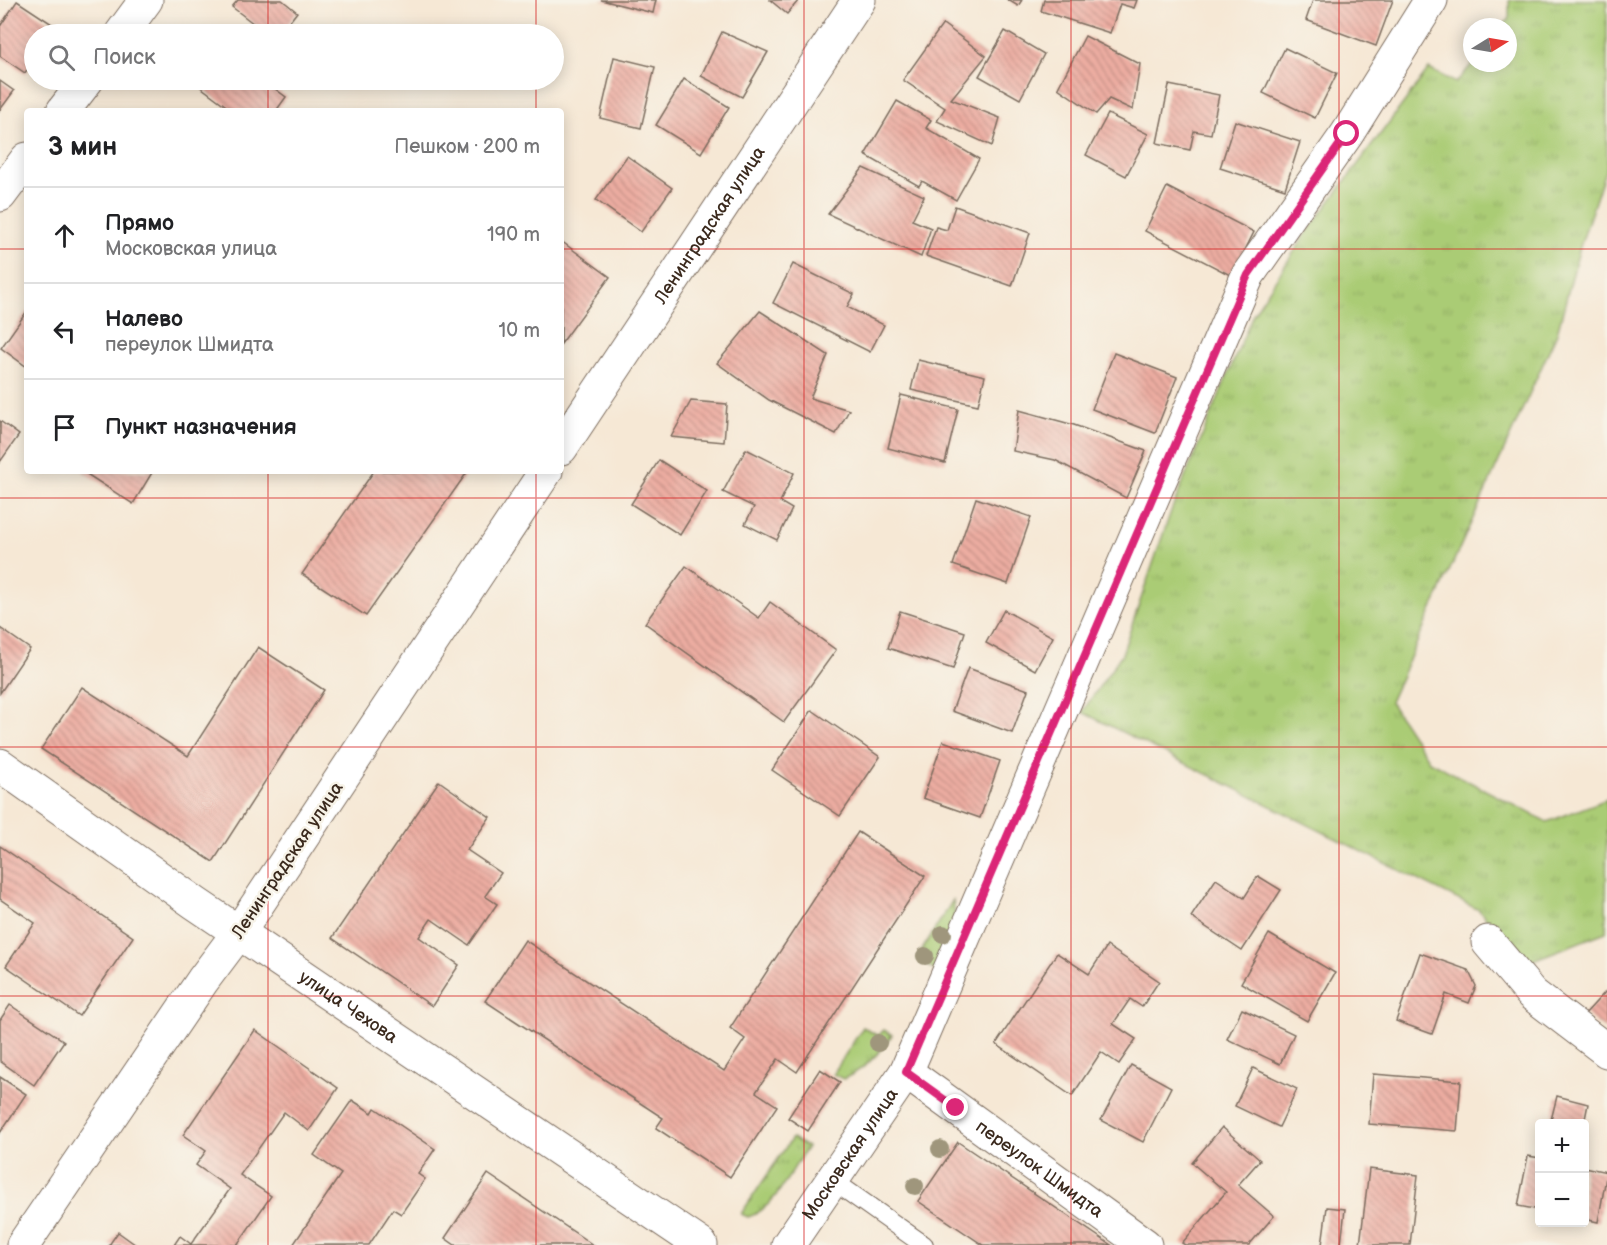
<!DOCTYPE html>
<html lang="ru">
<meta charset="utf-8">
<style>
:root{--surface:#fff;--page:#f2f2f2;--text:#202124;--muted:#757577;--line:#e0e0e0}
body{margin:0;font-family:"Balsamiq Sans",sans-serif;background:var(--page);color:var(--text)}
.controls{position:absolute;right:18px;bottom:18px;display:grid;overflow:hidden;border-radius:6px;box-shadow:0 3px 15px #0003}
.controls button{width:54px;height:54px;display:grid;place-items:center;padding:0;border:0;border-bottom:2px solid var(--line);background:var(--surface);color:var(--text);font:30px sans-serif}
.compass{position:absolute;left:1463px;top:18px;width:54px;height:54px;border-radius:50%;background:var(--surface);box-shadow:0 3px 15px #0003;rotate:79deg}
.stop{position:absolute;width:18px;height:18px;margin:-14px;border:4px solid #db2777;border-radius:50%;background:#fff}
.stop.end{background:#db2777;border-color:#fff;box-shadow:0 2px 6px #0008}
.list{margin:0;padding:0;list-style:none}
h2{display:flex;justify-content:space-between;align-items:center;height:78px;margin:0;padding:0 24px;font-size:26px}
h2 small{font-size:20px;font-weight:400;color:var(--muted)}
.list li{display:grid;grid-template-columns:39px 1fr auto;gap:18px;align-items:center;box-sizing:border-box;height:96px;padding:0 24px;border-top:2px solid var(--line)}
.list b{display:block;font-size:22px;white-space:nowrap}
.list p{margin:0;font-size:20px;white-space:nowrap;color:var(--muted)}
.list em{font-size:20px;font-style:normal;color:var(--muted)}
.icon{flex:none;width:33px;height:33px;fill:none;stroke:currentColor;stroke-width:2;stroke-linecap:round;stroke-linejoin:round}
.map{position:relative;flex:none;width:1607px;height:1245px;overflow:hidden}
.search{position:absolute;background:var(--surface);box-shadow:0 3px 15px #0003;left:24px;top:24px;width:540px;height:66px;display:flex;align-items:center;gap:15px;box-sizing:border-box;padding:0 21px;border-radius:33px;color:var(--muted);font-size:22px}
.panel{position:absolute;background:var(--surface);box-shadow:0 3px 15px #0003;left:24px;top:108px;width:540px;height:366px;border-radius:6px}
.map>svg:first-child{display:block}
.grass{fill:url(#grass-tufts);stroke:#727b4a;stroke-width:1.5}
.building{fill:url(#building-back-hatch)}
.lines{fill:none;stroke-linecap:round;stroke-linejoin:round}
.service-casing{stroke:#7c6c5e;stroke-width:20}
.minor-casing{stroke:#7c6c5e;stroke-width:35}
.tertiary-casing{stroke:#7c6c5e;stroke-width:35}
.secondary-casing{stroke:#7c6c5e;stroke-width:35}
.service{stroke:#fff;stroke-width:18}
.minor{stroke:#fff;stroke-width:33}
.tertiary{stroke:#fff;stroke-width:33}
.secondary{stroke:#fff;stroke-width:33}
.tree{fill:#9f967c}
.route{stroke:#db2777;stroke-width:8}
.grid{fill:none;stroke:#d62828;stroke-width:1.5;stroke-opacity:0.55}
.labels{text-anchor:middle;stroke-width:5;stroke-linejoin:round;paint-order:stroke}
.street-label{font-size:18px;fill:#3b2a1e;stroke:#f7f3e8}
</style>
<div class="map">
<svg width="1607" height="1245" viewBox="0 0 1607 1245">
<defs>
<pattern id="grass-tufts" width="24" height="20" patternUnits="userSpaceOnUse" patternTransform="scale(1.5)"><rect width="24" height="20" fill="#aacc75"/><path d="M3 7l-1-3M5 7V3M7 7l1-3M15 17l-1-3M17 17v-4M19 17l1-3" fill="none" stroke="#93af65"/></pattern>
<pattern id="building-back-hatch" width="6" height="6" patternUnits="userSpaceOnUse" patternTransform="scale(1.5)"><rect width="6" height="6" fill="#edada2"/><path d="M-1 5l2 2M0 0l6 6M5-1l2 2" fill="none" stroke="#c18d83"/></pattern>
</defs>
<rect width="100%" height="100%" fill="#f7f3e8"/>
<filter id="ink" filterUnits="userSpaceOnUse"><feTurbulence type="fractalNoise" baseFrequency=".0167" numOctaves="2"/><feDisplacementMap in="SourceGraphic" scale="12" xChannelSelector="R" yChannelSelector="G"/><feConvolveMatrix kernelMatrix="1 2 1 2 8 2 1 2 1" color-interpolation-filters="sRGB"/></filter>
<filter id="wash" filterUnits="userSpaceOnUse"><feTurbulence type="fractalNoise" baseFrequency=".008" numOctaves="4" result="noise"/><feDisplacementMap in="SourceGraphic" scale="24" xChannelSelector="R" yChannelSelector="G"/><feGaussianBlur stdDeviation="1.35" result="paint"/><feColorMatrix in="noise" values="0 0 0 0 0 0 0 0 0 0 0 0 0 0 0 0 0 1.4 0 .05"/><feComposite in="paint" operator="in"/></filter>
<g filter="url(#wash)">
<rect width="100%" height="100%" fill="#f6e8d5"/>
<g class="grass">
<polygon points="1509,0 1607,0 1607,165 1580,247 1557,333 1390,702 1429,761 1547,822 1607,799 1606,932 1525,963 1479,910 1082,712 1122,654 1171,511 1253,314 1305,235 1429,69 1456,83 1473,63 1508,63 1508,27 1502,27 1509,18"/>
<polygon points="953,900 956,925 937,972 917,958"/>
<path d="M863,1027L878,1036L884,1030L892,1035C880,1053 864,1070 843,1079L833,1074Z"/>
<path d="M792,1138L807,1147C792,1169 774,1210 748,1217L741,1214Z"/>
</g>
<g id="blocks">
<g class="building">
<polygon points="238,0 282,0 297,12 280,34 267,34 232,7"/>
<polygon points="601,0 656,0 653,13"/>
<polygon points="770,0 799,0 787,14"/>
<polygon points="1008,0 1022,0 1018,6"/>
<polygon points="1044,0 1137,0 1134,8 1120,4 1110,33 1041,11"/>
<polygon points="1313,0 1393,0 1376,46 1306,20"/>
<polygon points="17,1 55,26 50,34 34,34 34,58 25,73 0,56 0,24 1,25"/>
<polygon points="943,24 986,56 951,99 1000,118 992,146 937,121 945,108 903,80"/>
<polygon points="1005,31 1044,54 1020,99 979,76"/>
<polygon points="722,32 768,52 742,97 701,76"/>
<polygon points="1085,36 1140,64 1133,110 1109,99 1096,114 1058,88"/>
<polygon points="1285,48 1337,73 1315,118 1263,93"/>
<polygon points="614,57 655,67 641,128 600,118"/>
<polygon points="684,79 729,107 701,153 656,125"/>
<polygon points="197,80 263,80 286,97 276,111 233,111 194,82"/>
<polygon points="0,81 14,91 0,110"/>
<polygon points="1169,85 1219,95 1211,134 1194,131 1190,150 1157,143"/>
<polygon points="897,101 931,120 926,128 979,159 956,200 922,181 919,186 865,155"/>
<polygon points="1108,114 1148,134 1126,176 1086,155"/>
<polygon points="1235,121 1300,142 1285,189 1220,168"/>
<polygon points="627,156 672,188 641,232 596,200"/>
<polygon points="863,168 924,196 912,220 931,228 921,257 828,214"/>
<polygon points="1167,187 1254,232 1232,276 1145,231"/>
<polygon points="955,206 1030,233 1012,286 926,256 936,227 947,230"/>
<polygon points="561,241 610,277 561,344"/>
<polygon points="793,264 854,294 847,307 884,325 870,352 773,303"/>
<polygon points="27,311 27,367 1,348"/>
<polygon points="760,311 828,355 810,398 849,410 836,434 769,400 717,363"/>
<polygon points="1114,353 1177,377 1155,433 1092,409"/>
<polygon points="918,360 985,376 978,405 911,390"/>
<polygon points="901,395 958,409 945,463 888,448"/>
<polygon points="691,401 727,404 724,442 671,437"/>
<polygon points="1019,410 1074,425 1146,451 1126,498 1055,460 1013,451"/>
<polygon points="0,421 19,435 0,462"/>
<polygon points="746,449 794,473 780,502 792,509 777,540 745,524 754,507 723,492"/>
<polygon points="659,460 707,491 680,535 631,504"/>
<polygon points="82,471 153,471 133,504"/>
<polygon points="374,471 468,471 366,616 302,574"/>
<polygon points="976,498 1031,517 1008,584 953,565"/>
<polygon points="686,566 759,618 770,602 836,650 784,722 645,623"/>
<polygon points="1004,610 1053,637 1035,670 986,643"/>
<polygon points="900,611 965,632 953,669 888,648"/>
<polygon points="0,628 30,649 0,693"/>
<polygon points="258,647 324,690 213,862 41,749 82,687 188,756"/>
<polygon points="968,668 1028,690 1012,733 952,711"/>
<polygon points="812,710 880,757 840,816 772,770"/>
<polygon points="943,741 1000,761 980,818 923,798"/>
<polygon points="439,781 490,817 467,850 501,873 485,896 497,904 469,945 431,919 419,937 459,965 432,1006 332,938"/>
<polygon points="858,832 925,876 797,1072 778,1059 756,1092 777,1106 730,1177 656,1128 663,1118 485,1001 525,940 724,1071 745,1039 730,1028"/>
<polygon points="0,846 133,937 79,1016 6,966 35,923 0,899"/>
<polygon points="1258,876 1281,890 1242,951 1191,917 1216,879 1244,898"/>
<polygon points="1269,934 1335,973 1307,1021 1241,983"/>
<polygon points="1107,946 1159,981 1142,1007 1130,999 1113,1024 1136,1039 1119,1064 1101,1052 1072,1096 996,1044 1057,953 1089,974"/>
<polygon points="1420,953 1468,970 1476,986 1469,1003 1446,994 1432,1034 1396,1021"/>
<polygon points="1607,990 1607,1031 1585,1014"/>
<polygon points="10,1005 64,1041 34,1085 0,1061 0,1020"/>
<polygon points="1242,1009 1294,1034 1280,1064 1227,1039"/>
<polygon points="255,1030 338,1088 309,1131 284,1112 240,1175 271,1196 237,1245 174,1245 180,1236 191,1244 230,1189 196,1165 206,1151 183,1135"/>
<polygon points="1131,1065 1171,1087 1143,1142 1101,1120"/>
<polygon points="1253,1068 1297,1089 1279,1127 1235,1106"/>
<polygon points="820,1069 840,1082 808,1131 788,1118"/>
<polygon points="1373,1074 1461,1081 1457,1131 1369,1124"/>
<polygon points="0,1077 26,1094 0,1133"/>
<polygon points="1557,1096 1588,1104 1584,1124 1550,1124"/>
<polygon points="352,1100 372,1113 375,1108 435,1149 418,1174 425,1179 401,1214 393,1209 369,1245 293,1245 341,1174 314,1155"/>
<polygon points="1222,1127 1260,1160 1238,1185 1274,1216 1249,1245 1185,1245 1182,1243 1226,1192 1192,1163"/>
<polygon points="958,1142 1111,1245 983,1245 918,1201"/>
<polygon points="1528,1156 1540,1158 1540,1210 1518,1206"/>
<polygon points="1584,1167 1607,1172 1598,1222 1584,1219"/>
<polygon points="1369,1169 1418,1175 1410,1245 1360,1245"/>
<polygon points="488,1174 593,1245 455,1245 445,1238"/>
<polygon points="1327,1207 1345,1209 1341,1245 1322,1245"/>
<polygon points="118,1232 136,1245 109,1245"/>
</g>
</g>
</g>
<g filter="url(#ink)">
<use href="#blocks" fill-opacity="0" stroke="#7c6c5e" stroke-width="1.5"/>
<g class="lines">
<defs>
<polyline id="service" points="832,1180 924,1245"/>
<g id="minor">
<polyline points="121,34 146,0"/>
<polyline points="63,111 87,80"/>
<polyline points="0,195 27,159"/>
<polyline points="1488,942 1532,994 1607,1051"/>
<path id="s1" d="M906,1072L1145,1245"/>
<polyline points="23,1245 203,980 239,932"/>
<path id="s2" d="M788,1245L906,1072L1248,275L1347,134L1431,0"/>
</g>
<g id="tertiary">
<path id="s3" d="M561,448L859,0"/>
<polyline points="239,932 546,471"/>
</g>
<g id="secondary">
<path id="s4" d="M0,765L195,903L701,1245"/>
</g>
</defs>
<use href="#service" class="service-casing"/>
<use href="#minor" class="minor-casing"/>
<use href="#tertiary" class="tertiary-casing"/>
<use href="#secondary" class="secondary-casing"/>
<use href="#service" class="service"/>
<use href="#minor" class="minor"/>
<use href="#tertiary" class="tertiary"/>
<use href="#secondary" class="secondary"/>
</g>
<g class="tree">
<circle cx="943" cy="934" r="9"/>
<circle cx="925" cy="956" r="9"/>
<circle cx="878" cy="1043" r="9"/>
<circle cx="940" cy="1149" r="9"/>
<circle cx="915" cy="1186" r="9"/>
</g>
</g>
<g class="lines" filter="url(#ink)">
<polyline class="route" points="956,1108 906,1072 1248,275 1347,134"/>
</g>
<path class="grid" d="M268,0V34M536,0V34M804,0V1245M1071,0V1245M1339,0V1245M268,80V111M536,80V111M0,249H27M561,249H1607M268,471V1245M536,471V1245M0,498H1607M0,747H1607M0,996H1607"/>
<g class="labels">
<g class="street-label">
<text dy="6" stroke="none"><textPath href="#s3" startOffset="268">Ленинградская улица</textPath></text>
<text transform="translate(287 860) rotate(-56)" y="6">Ленинградская улица</text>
<text dy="6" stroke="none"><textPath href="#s4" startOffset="424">улица Чехова</textPath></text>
<text dy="6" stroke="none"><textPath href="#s2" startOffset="110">Московская улица</textPath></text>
<text dy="6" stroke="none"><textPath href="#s1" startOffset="165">переулок Шмидта</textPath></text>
</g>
</g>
</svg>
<div class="controls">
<button>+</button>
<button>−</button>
</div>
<svg class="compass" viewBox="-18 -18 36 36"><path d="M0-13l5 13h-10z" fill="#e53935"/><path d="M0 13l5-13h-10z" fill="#757577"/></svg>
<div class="stop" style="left:1347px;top:134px"></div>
<div class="stop end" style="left:956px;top:1108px"></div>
<div class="search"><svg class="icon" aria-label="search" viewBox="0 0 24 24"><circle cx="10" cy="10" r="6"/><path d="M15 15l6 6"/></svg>Поиск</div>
<section class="panel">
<h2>3 мин<small>Пешком · 200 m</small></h2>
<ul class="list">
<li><svg class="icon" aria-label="ahead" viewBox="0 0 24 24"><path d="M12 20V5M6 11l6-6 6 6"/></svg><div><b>Прямо</b><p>Московская улица</p></div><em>190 m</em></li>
<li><svg class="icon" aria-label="left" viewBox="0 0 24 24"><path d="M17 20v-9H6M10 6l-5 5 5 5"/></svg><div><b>Налево</b><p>переулок Шмидта</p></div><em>10 m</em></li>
<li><svg class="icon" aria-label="arrive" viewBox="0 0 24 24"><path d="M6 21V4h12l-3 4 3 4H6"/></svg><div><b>Пункт назначения</b></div></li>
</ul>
</section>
</div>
